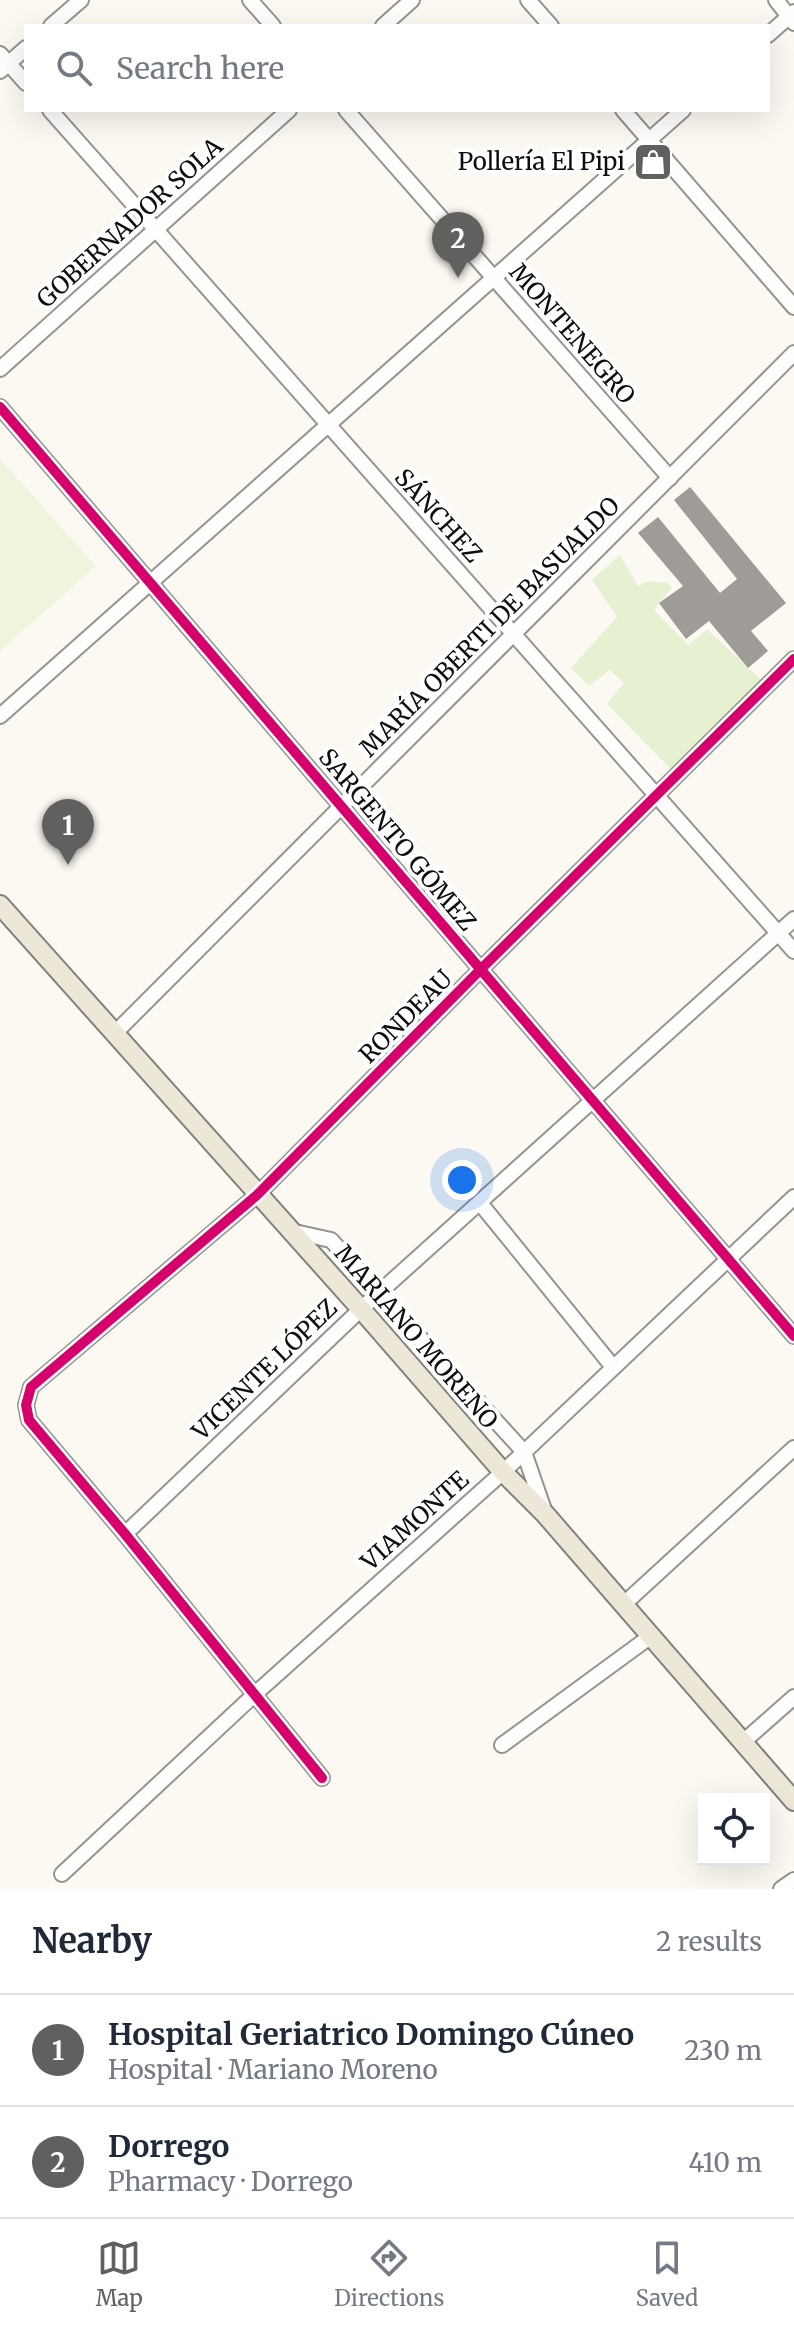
<!DOCTYPE html>
<meta charset="utf-8">
<style>
:root{--surface:#fff;--page:#f6f6f7;--text:#1f2937;--muted:#747a83;--line:#e0e1e3;--accent:#61605e}
body{margin:0;font-family:Merriweather,serif;background:var(--page);color:var(--text)}
.controls{position:absolute;right:24px;bottom:24px;display:grid;overflow:hidden;border-radius:0px;box-shadow:0 8px 32px #0002}
.controls button{width:72px;height:72px;display:grid;place-items:center;padding:0;border:0;border-bottom:2px solid var(--line);background:var(--surface);color:var(--text);font:40px sans-serif}
.you{position:absolute;left:462px;top:1180px;width:28px;height:28px;margin:-20px;border:6px solid #fff;border-radius:50%;background:#1a73e8;box-shadow:0 0 0 12px #1a73e833}
.badge{display:grid;place-items:center;width:52px;height:52px;border-radius:50%;background:var(--accent);color:#fff;font-size:26px;font-weight:700}
.pin{position:absolute;translate:-50% -66px;filter:drop-shadow(0 2px 4px #0008)}
.pin::after{content:'';position:absolute;top:42px;width:28px;height:24px;background:inherit;clip-path:polygon(0 0,100% 0,50% 100%)}
.list{margin:0;padding:0;list-style:none}
h2{display:flex;justify-content:space-between;align-items:center;height:104px;margin:0;padding:0 32px;font-size:34px}
h2 small{font-size:26px;font-weight:400;color:var(--muted)}
.list li{display:grid;grid-template-columns:52px 1fr auto;gap:24px;align-items:center;box-sizing:border-box;height:112px;padding:0 32px;border-top:2px solid var(--line)}
.list b{display:block;font-size:30px;white-space:nowrap}
.list p{margin:0;font-size:26px;white-space:nowrap;color:var(--muted)}
.list em{font-size:26px;font-style:normal;color:var(--muted)}
.icon{flex:none;width:44px;height:44px;fill:none;stroke:currentColor;stroke-width:2;stroke-linecap:round;stroke-linejoin:round}
.map{position:relative;flex:none;width:794px;height:1889px;overflow:hidden}
.search{position:absolute;background:var(--surface);box-shadow:0 8px 32px #0002;left:24px;right:24px;top:24px;height:88px;display:flex;align-items:center;gap:20px;box-sizing:border-box;padding:0 28px;border-radius:0px;color:var(--muted);font-size:30px}
.sheet{height:328px;background:var(--surface)}
nav{display:flex;justify-content:space-around;align-items:center;box-sizing:border-box;height:112px;border-top:2px solid var(--line);background:var(--surface);font-size:22px;color:var(--muted)}
nav a{display:grid;justify-items:center;gap:4px}
nav .on{color:var(--accent)}
.map>svg:first-child{display:block}
.green{fill:#e6f1d2}
.pitch{fill:#eff5dc}
.building{fill:#9f9c98}
.lines{fill:none;stroke-linecap:round;stroke-linejoin:round}
.minor-casing{stroke:#959491;stroke-width:18}
.major-casing{stroke:#82817e;stroke-width:22}
.minor{stroke:#fffefd;stroke-width:14}
.major{stroke:#ede7d8;stroke-width:18}
.cycleway-casing{stroke:#fff;stroke-width:15}
.cycleway{stroke:#d6006c;stroke-width:10}
.labels{text-anchor:middle;stroke-width:8;stroke-linejoin:round;paint-order:stroke}
.poi-label{font-size:24px;fill:#0e0e0e;stroke:#fff;text-anchor:end}
.street-label{font-size:24px;fill:#0e0e0e;stroke:#fff}
</style>
<div class="map">
<svg width="794" height="1889" viewBox="0 0 794 1889">
<rect width="100%" height="100%" fill="#fcf9f2"/>
<polygon class="green" points="620,555 638,586 649,581 668,583 672,588 654,610 689,645 707,629 764,682 673,771 607,704 624,683 610,670 589,686 571,668 617,617 592,580"/>
<polygon class="pitch" points="0,459 96,566 0,651"/>
<polygon class="building" points="690,487 786,603 751,631 768,651 748,668 709,621 686,639 659,603 683,586 638,533 658,517 720,593 737,579 674,500"/>
<g class="lines">
<defs>
<g id="minor">
<polyline points="250,0 273,26"/>
<polyline points="528,0 551,26"/>
<polyline points="776,0 794,23"/>
<polyline points="51,26 81,0"/>
<polyline points="383,26 412,0"/>
<polyline points="768,35 794,12"/>
<polyline points="0,54 26,83"/>
<polyline points="0,71 26,48"/>
<polyline points="50,110 794,951"/>
<polyline points="346,110 670,478"/>
<polyline points="623,110 794,307"/>
<polyline points="0,369 289,110"/>
<polyline points="0,407 794,1336"/>
<polyline points="0,716 683,110"/>
<polyline points="114,1034 794,353"/>
<polyline points="480,1203 613,1367"/>
<polyline points="290,1231 331,1240 379,1293 524,1452 544,1510"/>
<polyline points="125,1534 361,1309 794,919"/>
<polyline points="624,1604 794,1448"/>
<polyline points="743,1742 794,1697"/>
<polyline points="502,1745 651,1636"/>
<polyline points="322,1778 125,1534 29,1420 26,1405 31,1387 257,1195 481,969 794,659"/>
<polyline points="62,1874 255,1694 503,1472 794,1197"/>
<polyline points="781,1889 794,1880"/>
</g>
<polyline id="major" points="0,905 361,1309 503,1472 545,1514 794,1801"/>
</defs>
<use href="#minor" class="minor-casing"/>
<use href="#major" class="major-casing"/>
<use href="#minor" class="minor"/>
<use href="#major" class="major"/>
<defs>
<g id="cycleway">
<polyline points="0,407 794,1336"/>
<polyline points="322,1778 125,1534 29,1420 26,1405 31,1387 257,1195 481,969 794,659"/>
</g>
</defs>
<use href="#cycleway" class="cycleway-casing"/>
<use href="#cycleway" class="cycleway"/>
</g>
<defs>
<symbol id="shop-square" viewBox="-11 -11 22 22"><rect x="-9" y="-9" width="18" height="18" rx="4" fill="#61605e" stroke="#fff"/><path d="M-5-2.5h2.3a2.7 3.5 0 0 1 5.4 0H5L5.5 6h-11ZM-1.5-2.5h3a1.5 2.3 0 0 0-3 0Z" fill="#fff"/></symbol>
</defs>
<g fill-rule="evenodd">
<use href="#shop-square" x="631" y="140" width="44" height="44"/>
</g>
<g class="labels">
<g class="poi-label">
<text x="625" y="170">Pollería El Pipi</text>
</g>
<g class="street-label">
<text transform="translate(130 223) rotate(-42)" y="8">GOBERNADOR SOLA</text>
<text transform="translate(572 334) rotate(49)" y="8">MONTENEGRO</text>
<text transform="translate(438 516) rotate(48)" y="8">SÁNCHEZ</text>
<text transform="translate(490 627) rotate(-45)" y="8">MARÍA OBERTI DE BASUALDO</text>
<text transform="translate(397 840) rotate(50)" y="8">SARGENTO GÓMEZ</text>
<text transform="translate(406 1017) rotate(-45)" y="8">RONDEAU</text>
<text transform="translate(416 1337) rotate(49)" y="8">MARIANO MORENO</text>
<text transform="translate(265 1370) rotate(-44)" y="8">VICENTE LÓPEZ</text>
<text transform="translate(415 1521) rotate(-42)" y="8">VIAMONTE</text>
</g>
</g>
</svg>
<div class="controls">
<button><svg class="icon" aria-label="locate" viewBox="0 0 24 24"><circle cx="12" cy="12" r="6"/><path d="M12 2v4M12 18v4M2 12h4M18 12h4"/></svg></button>
</div>
<div class="you"></div>
<div class="pin badge" style="left:68px;top:865px">1</div>
<div class="pin badge" style="left:458px;top:278px">2</div>
<div class="search"><svg class="icon" aria-label="search" viewBox="0 0 24 24"><circle cx="10" cy="10" r="6"/><path d="M15 15l6 6"/></svg>Search here</div>
</div>
<section class="sheet">
<h2>Nearby<small>2 results</small></h2>
<ul class="list">
<li><span class="badge">1</span><div><b>Hospital Geriatrico Domingo Cúneo</b><p>Hospital · Mariano Moreno</p></div><em>230 m</em></li>
<li><span class="badge">2</span><div><b>Dorrego</b><p>Pharmacy · Dorrego</p></div><em>410 m</em></li>
</ul>
</section>
<nav>
<a class="on"><svg class="icon" aria-label="map" viewBox="0 0 24 24"><path d="M3 6l6-2 6 2 6-2v14l-6 2-6-2-6 2zM9 4v14M15 6v14"/></svg>Map</a>
<a><svg class="icon" aria-label="directions" viewBox="0 0 24 24"><path d="M12 3l9 9-9 9-9-9zM9 14v-3h6M13 9l2 2-2 2"/></svg>Directions</a>
<a><svg class="icon" aria-label="saved" viewBox="0 0 24 24"><path d="M7 4h10v16l-5-4-5 4z"/></svg>Saved</a>
</nav>
